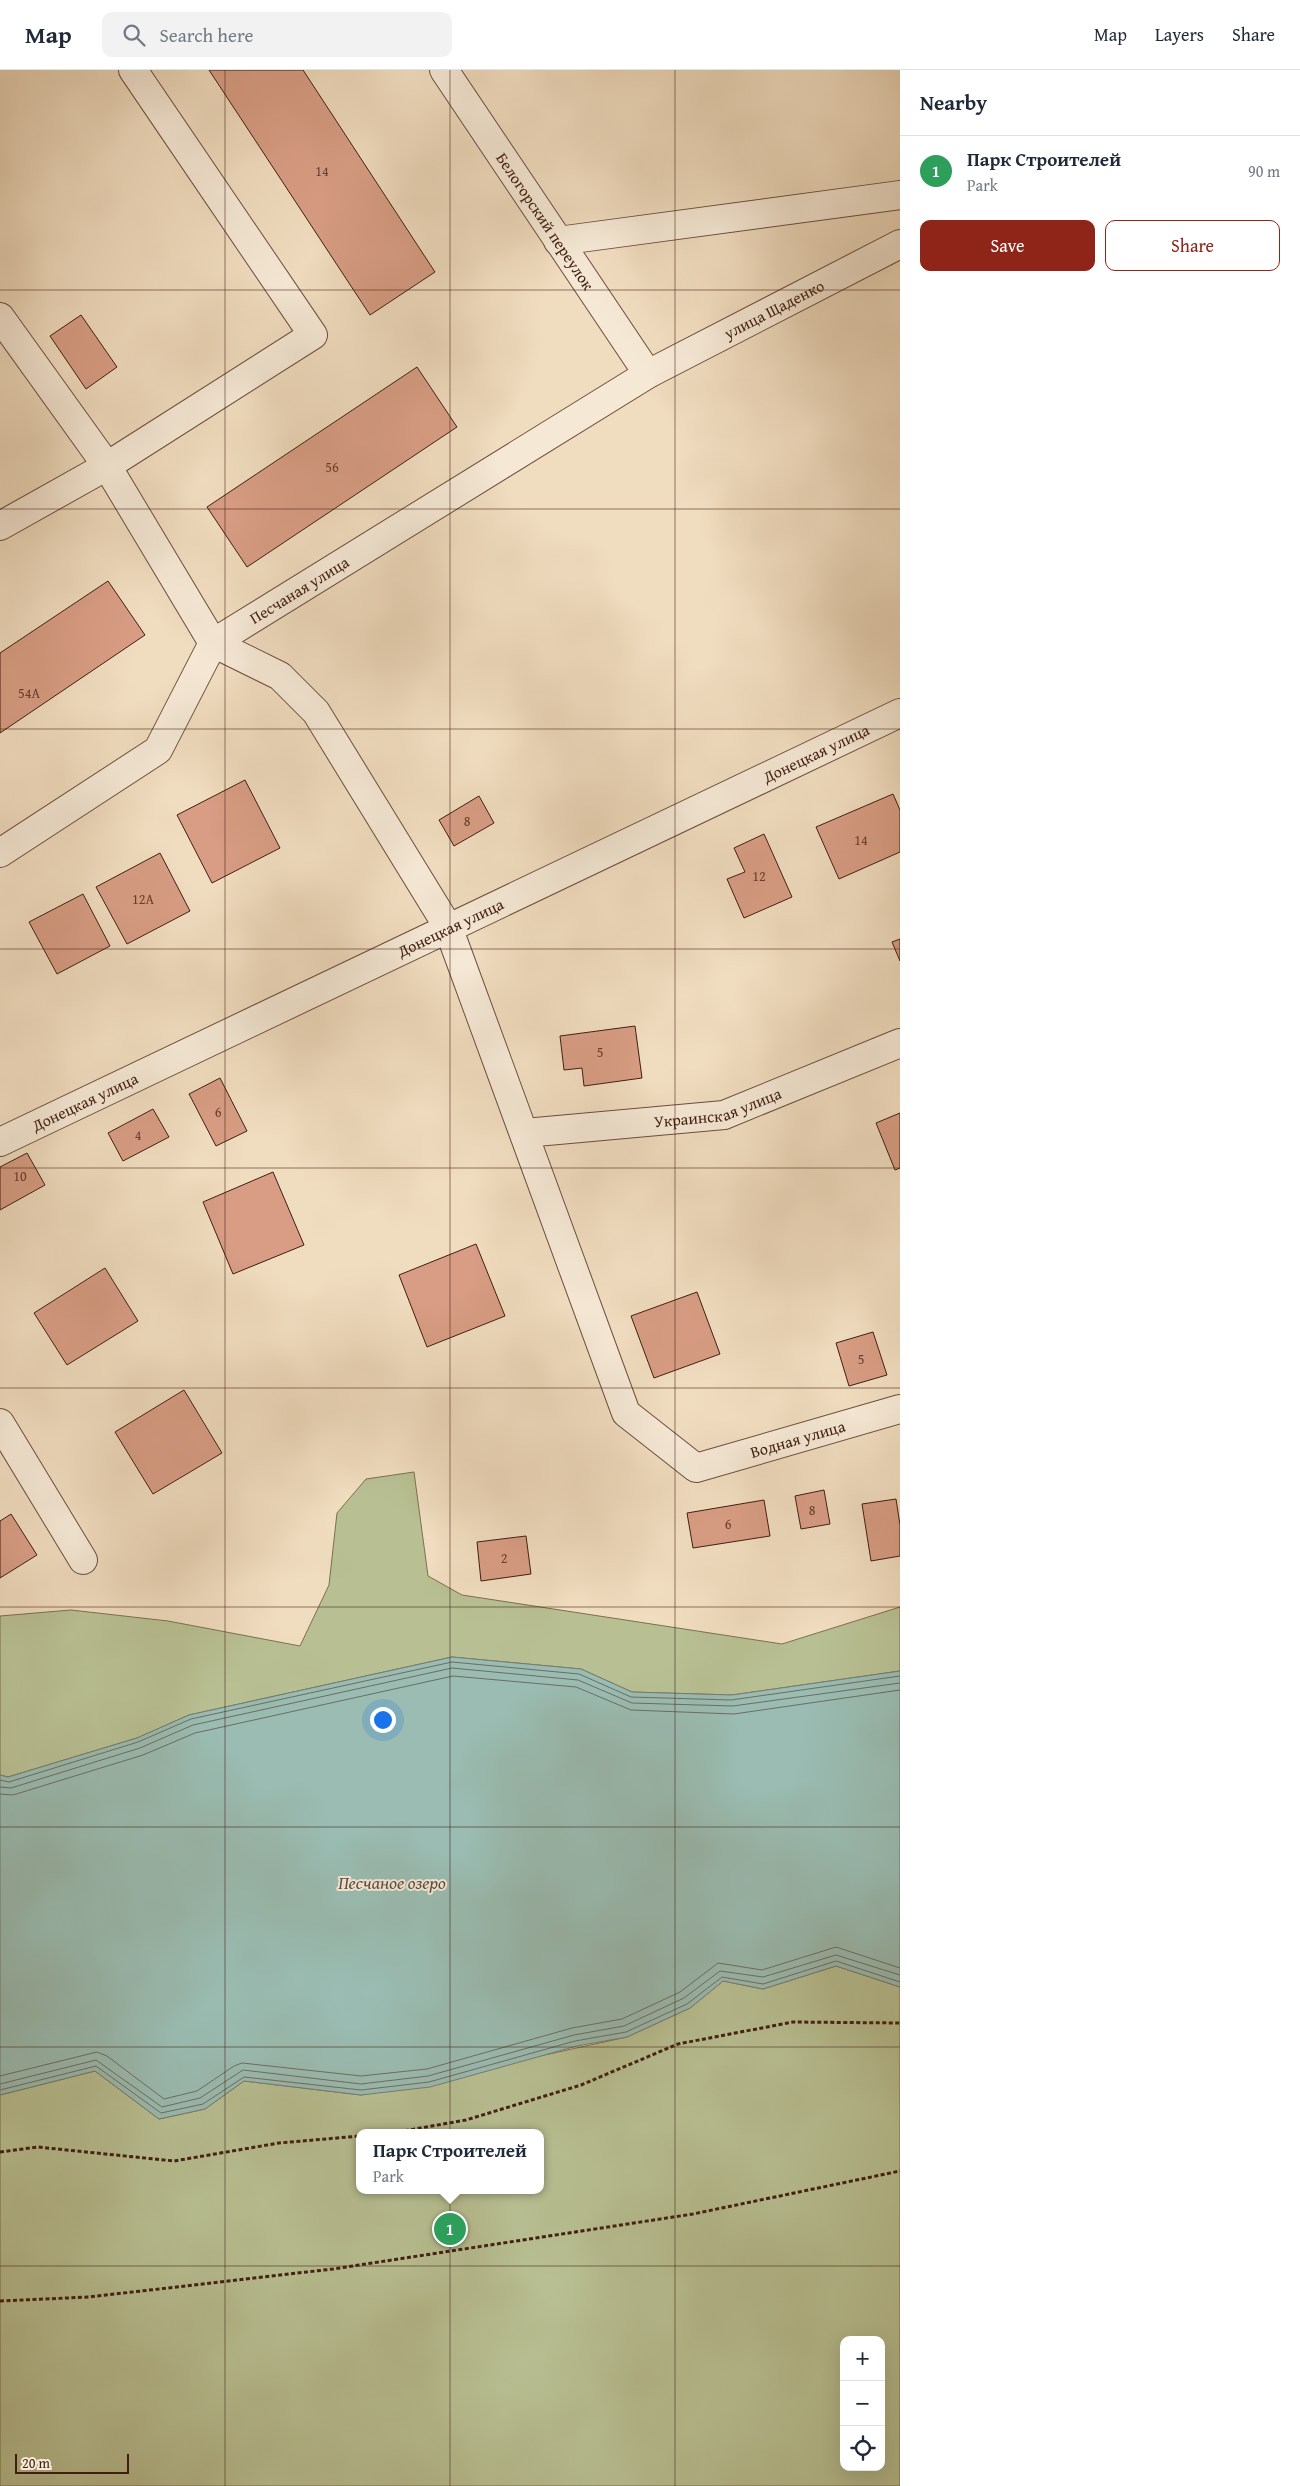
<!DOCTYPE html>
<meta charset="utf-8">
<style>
:root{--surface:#fff;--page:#f2f2f3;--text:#1f2937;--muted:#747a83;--line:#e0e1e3;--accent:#8f2418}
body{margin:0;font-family:"Gentium Book Plus",serif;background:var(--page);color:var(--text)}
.controls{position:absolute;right:15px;bottom:15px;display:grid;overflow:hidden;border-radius:10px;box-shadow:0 5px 20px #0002}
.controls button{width:45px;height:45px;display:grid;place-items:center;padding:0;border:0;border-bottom:1px solid var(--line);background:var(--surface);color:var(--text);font:25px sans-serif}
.scale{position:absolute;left:15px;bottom:12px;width:114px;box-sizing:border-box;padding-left:5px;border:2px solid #401e11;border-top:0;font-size:14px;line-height:18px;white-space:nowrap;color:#401e11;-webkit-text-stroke:4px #f5e8d5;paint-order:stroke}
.you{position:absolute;left:382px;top:1649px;width:18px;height:18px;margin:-12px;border:4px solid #fff;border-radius:50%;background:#1a73e8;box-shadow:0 0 0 8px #1a73e833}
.badge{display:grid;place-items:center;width:32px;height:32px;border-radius:50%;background:var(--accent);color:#fff;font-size:16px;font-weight:700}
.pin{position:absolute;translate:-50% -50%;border:2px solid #fff;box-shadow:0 1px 5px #0006}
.popup{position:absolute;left:356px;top:2059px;width:188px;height:65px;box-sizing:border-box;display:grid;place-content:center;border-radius:10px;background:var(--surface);filter:drop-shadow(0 1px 4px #0005);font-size:16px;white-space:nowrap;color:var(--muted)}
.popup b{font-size:19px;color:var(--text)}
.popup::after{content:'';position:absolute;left:50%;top:100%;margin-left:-10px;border:10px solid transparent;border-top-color:var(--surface)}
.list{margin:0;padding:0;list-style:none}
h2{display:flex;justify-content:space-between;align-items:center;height:65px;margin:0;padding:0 20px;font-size:21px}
h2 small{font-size:16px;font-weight:400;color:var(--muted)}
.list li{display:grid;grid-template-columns:32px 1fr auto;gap:15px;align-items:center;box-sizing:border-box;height:70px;padding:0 20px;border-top:1px solid var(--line)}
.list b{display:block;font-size:19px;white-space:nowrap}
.list p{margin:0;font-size:16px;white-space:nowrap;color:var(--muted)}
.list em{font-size:16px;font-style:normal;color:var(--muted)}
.actions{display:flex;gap:10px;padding:15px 20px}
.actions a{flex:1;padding:11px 0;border:1px solid var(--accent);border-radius:10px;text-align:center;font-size:18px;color:var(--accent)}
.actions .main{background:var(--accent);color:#fff}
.icon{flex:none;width:28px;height:28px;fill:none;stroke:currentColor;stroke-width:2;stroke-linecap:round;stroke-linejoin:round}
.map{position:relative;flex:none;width:900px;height:2416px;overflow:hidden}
header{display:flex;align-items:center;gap:30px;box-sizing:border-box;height:70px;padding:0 25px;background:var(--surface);border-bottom:1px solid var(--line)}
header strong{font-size:24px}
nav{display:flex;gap:28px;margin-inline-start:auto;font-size:18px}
.search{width:350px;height:45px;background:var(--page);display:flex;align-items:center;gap:12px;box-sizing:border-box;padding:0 18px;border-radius:10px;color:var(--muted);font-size:19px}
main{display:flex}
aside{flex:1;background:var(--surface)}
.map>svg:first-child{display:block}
.green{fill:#b8c093;stroke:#7c6f52;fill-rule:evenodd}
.water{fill:#9abcb2;stroke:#767d72}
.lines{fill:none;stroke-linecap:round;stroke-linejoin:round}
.shore{stroke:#6d6d62;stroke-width:1}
.building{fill:#d89d84;stroke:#401e11}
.minor-casing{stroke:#6c4e3c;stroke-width:30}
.path{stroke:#401e11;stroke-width:3;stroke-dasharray:4 2.5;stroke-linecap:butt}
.minor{stroke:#f5e8d5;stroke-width:28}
.grid{fill:none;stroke:#401e11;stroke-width:1;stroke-opacity:0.55}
.labels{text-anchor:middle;stroke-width:4;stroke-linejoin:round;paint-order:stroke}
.number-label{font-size:14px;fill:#663e2e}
.street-label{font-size:16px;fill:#401e11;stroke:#f5e8d5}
.water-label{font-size:18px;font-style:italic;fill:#5b4d41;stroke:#f5e8d5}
</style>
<header>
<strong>Map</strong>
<div class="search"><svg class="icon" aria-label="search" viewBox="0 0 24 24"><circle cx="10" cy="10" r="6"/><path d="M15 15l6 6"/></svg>Search here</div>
<nav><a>Map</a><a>Layers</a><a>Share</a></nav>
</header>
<main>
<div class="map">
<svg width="900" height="2416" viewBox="0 0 900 2416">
<rect width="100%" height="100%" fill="#f0dcbf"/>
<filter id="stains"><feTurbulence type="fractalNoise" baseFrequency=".004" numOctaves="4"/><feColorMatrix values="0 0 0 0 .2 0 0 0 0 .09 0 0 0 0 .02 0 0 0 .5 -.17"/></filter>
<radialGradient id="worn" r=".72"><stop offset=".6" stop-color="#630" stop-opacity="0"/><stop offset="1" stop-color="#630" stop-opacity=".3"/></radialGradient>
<g class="green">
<polygon points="414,1402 428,1506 462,1525 782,1574 900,1537 900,1601 732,1625 632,1622 581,1599 452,1587 189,1645 137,1668 8,1707 0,1705 0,1546 71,1540 168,1551 300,1576 329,1515 337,1443 366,1409"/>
<path d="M836,1896L900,1917V2416H0V2025L95,2001L159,2049L205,2039L244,2011L361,2025L627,1967L690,1938L723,1911L763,1919ZM360,2063H540V2120H360ZM844,2270H881V2397H844Z"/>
</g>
<polygon class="water" points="452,1587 581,1599 632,1622 732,1625 900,1601 900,1917 836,1896 763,1919 723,1911 690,1938 627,1967 577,1976 430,2017 361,2025 244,2011 205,2039 159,2049 95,2001 0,2025 0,1705 8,1707 137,1668 189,1645"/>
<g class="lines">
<g class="shore">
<polyline points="0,1710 9,1712 138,1672 191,1649 452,1592 579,1604 631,1627 731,1630 900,1606"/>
<polyline points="0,1717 11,1718 140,1678 193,1655 452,1598 578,1610 632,1633 733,1636 900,1613"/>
<polyline points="0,1724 13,1725 143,1685 195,1663 453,1606 576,1617 631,1640 734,1644 900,1620"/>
<polyline points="0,2006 97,1982 107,1986 164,2029 197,2021 234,1996 242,1993 361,2006 427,1999 572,1958 622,1949 680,1922 718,1893 762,1900 836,1877 900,1898"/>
<polyline points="0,2014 96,1990 162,2037 200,2028 243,2000 361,2014 428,2006 574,1965 624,1956 684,1928 720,1901 763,1907 836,1885 900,1905"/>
<polyline points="0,2020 96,1996 161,2043 203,2034 244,2007 361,2020 429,2012 575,1971 626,1962 687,1934 722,1907 763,1914 836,1891 900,1912"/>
</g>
</g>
<g class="building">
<polygon points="209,0 303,0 435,202 370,245"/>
<polygon points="81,245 117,297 86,319 50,266"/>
<polygon points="417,297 457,357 247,497 207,437"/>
<polygon points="108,511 145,565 0,663 0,583"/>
<polygon points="245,710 280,778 212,813 177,745"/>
<polygon points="893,724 900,740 900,782 839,809 816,757"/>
<polygon points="479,726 494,753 454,776 439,750"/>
<polygon points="764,764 792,827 744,848 727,809 745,802 734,778"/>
<polygon points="160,783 190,841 127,874 96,817"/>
<polygon points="83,824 110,876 57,904 29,852"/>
<polygon points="900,869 900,891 892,872"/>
<polygon points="635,956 642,1008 584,1016 582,998 564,1000 560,966"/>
<polygon points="220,1008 247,1061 216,1076 189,1024"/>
<polygon points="153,1039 169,1067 123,1091 108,1063"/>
<polygon points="900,1043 900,1098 895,1100 876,1053"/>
<polygon points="27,1083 45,1115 0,1140 0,1097"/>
<polygon points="273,1102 304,1175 233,1204 203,1132"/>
<polygon points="476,1174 505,1246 427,1277 399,1205"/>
<polygon points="105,1198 138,1251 67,1295 34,1243"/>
<polygon points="697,1222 720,1284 654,1308 631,1246"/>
<polygon points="873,1262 887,1305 849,1316 836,1273"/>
<polygon points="184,1320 222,1383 153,1424 115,1362"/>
<polygon points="824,1420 830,1454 801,1459 795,1426"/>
<polygon points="896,1429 900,1455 900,1486 871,1491 862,1434"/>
<polygon points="764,1430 770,1466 693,1478 687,1443"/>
<polygon points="11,1444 37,1485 0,1508 0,1451"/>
<polygon points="526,1466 531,1504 481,1511 477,1472"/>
</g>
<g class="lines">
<defs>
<g id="minor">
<path id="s1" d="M444,0L648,304"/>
<polyline points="558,171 900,125"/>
<path id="s2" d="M0,247L107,396L213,573L280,606L316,642L448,857L626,1343L696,1398L900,1339"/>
<polyline points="0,456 107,396 313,265 133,0"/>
<path id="s3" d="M0,783L158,680L213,573L648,304L900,174"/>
<path id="s4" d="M525,1063L724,1045L900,973"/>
<path id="s5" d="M0,1072L900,643"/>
<polyline points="0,1353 83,1490"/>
</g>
</defs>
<use href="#minor" class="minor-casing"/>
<g class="path">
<polyline points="392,2063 466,2050 581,2015 678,1974 793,1952 900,1953"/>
<polyline points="0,2082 38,2077 174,2091 279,2073 360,2066"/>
<polyline points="0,2231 89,2227 333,2199 693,2144 900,2101"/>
</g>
<use href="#minor" class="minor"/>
</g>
<path class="grid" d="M225,0V2416M450,0V2416M675,0V2416M0,220H900M0,439H900M0,659H900M0,879H900M0,1098H900M0,1318H900M0,1537H900M0,1757H900M0,1977H900M0,2196H900"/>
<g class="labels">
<g class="number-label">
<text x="322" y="106">14</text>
<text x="332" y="402">56</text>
<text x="29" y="628">54А</text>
<text x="467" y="756">8</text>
<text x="861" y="775">14</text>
<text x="759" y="811">12</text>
<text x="143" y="834">12А</text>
<text x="600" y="987">5</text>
<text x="218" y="1047">6</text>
<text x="138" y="1070">4</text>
<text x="20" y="1111">10</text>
<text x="861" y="1294">5</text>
<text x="812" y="1445">8</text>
<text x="728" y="1459">6</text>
<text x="504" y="1493">2</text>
</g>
<g class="street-label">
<text dy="6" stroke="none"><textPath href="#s1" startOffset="182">Белогорский переулок</textPath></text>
<text dy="6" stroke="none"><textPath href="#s3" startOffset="962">улица Щаденко</textPath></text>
<text dy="6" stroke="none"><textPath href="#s3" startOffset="410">Песчаная улица</textPath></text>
<text dy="6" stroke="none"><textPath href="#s5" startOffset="904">Донецкая улица</textPath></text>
<text dy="6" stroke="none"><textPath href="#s5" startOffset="499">Донецкая улица</textPath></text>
<text dy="6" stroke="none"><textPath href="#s5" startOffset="94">Донецкая улица</textPath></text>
<text dy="6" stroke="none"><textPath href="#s4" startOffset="195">Украинская улица</textPath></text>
<text dy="6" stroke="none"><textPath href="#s2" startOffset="1480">Водная улица</textPath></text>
</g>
<g class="water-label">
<text x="392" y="1819">Песчаное озеро</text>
</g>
</g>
<rect width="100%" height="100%" filter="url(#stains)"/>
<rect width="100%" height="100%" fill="url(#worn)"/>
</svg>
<div class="controls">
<button>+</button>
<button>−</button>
<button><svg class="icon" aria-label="locate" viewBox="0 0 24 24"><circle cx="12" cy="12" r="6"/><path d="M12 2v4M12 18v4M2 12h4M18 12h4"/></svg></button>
</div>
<div class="scale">20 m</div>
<div class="you"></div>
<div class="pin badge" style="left:450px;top:2159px;background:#2e9e5b">1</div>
<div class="popup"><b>Парк Строителей</b>Park</div>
</div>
<aside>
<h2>Nearby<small></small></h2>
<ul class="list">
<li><span class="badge" style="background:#2e9e5b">1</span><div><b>Парк Строителей</b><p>Park</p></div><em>90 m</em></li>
</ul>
<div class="actions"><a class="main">Save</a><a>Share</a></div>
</aside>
</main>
